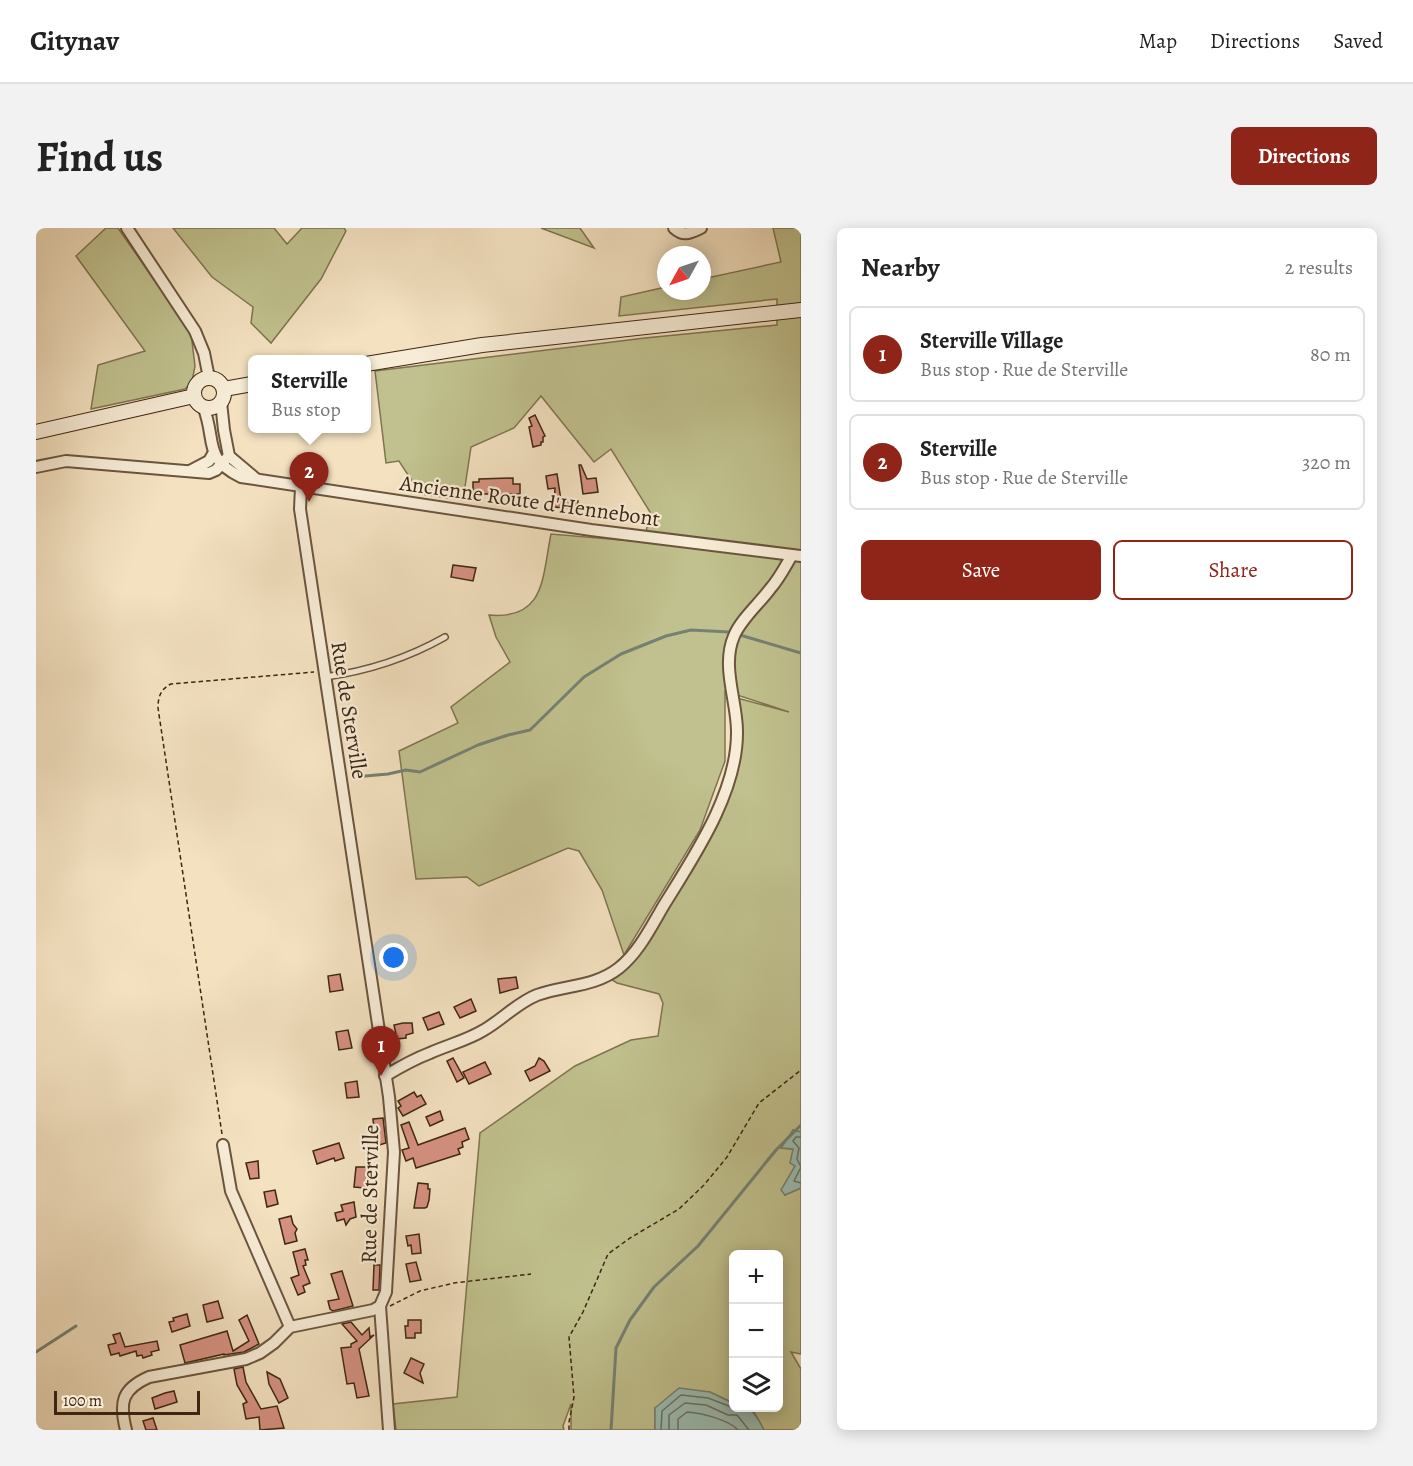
<!DOCTYPE html>
<meta charset="utf-8">
<style>
:root{--surface:#fff;--page:#f2f2f2;--text:#222;--muted:#767676;--line:#e0e0e0;--accent:#8f2418}
body{margin:0;font-family:Alegreya,serif;background:var(--page);color:var(--text)}
.controls{position:absolute;right:18px;bottom:18px;display:grid;overflow:hidden;border-radius:9px;box-shadow:0 3px 15px #0003}
.controls button{width:54px;height:54px;display:grid;place-items:center;padding:0;border:0;border-bottom:2px solid var(--line);background:var(--surface);color:var(--text);font:30px sans-serif}
.compass{position:absolute;left:621px;top:18px;width:54px;height:54px;border-radius:50%;background:var(--surface);box-shadow:0 3px 15px #0003;rotate:230deg}
.scale{position:absolute;left:18px;bottom:15px;width:146px;box-sizing:border-box;padding-left:6px;border:3px solid #3e2613;border-top:0;font-size:16px;line-height:21px;white-space:nowrap;color:#3e2613;-webkit-text-stroke:4px #f7ecd6;paint-order:stroke}
.you{position:absolute;left:358px;top:730px;width:21px;height:21px;margin:-15px;border:4px solid #fff;border-radius:50%;background:#1a73e8;box-shadow:0 0 0 9px #1a73e833}
.badge{display:grid;place-items:center;width:39px;height:39px;border-radius:50%;background:var(--accent);color:#fff;font-size:20px;font-weight:700}
.pin{position:absolute;translate:-50% -50px;filter:drop-shadow(0 2px 3px #0008)}
.pin::after{content:'';position:absolute;top:32px;width:21px;height:18px;background:inherit;clip-path:polygon(0 0,100% 0,50% 100%)}
.popup{position:absolute;left:212px;top:127px;width:123px;height:78px;box-sizing:border-box;display:grid;place-content:center;border-radius:9px;background:var(--surface);filter:drop-shadow(0 2px 4px #0005);font-size:20px;white-space:nowrap;color:var(--muted)}
.popup b{font-size:22px;color:var(--text)}
.popup::after{content:'';position:absolute;left:50%;top:100%;margin-left:-12px;border:12px solid transparent;border-top-color:var(--surface)}
.list{margin:0;padding:0;list-style:none}
h2{display:flex;justify-content:space-between;align-items:center;height:78px;margin:0;padding:0 24px;font-size:26px}
h2 small{font-size:20px;font-weight:400;color:var(--muted)}
.list li{display:grid;grid-template-columns:39px 1fr auto;gap:18px;align-items:center;box-sizing:border-box;height:96px;margin:0 12px 12px;padding:0 12px;border:2px solid var(--line);border-radius:9px}
.list b{display:block;font-size:22px;white-space:nowrap}
.list p{margin:0;font-size:20px;white-space:nowrap;color:var(--muted)}
.list em{font-size:20px;font-style:normal;color:var(--muted)}
.actions{display:flex;gap:12px;padding:18px 24px}
.actions a{flex:1;padding:14px 0;border:2px solid var(--accent);border-radius:9px;text-align:center;font-size:21px;color:var(--accent)}
.actions .main{background:var(--accent);color:#fff}
.icon{flex:none;width:33px;height:33px;fill:none;stroke:currentColor;stroke-width:2;stroke-linecap:round;stroke-linejoin:round}
.map{position:relative;flex:none;width:765px;height:1202px;overflow:hidden;border-radius:9px}
header{display:flex;align-items:center;gap:36px;box-sizing:border-box;height:84px;padding:0 30px;background:var(--surface);border-bottom:2px solid var(--line)}
header strong{font-size:28px}
nav{display:flex;gap:33px;margin-inline-start:auto;font-size:21px}
.intro{display:flex;align-items:center;justify-content:space-between;box-sizing:border-box;height:144px;padding:0 36px}
h1{margin:0;font-size:42px}
.button{padding:15px 27px;border-radius:9px;background:var(--accent);color:#fff;font-size:21px;font-weight:700}
main{display:flex;gap:36px;padding:0 36px}
aside{flex:1;background:var(--surface);border-radius:9px;box-shadow:0 3px 15px #0003}
.map>svg:first-child{display:block}
.green{fill:#c0c18e;stroke:#7f7450;stroke-width:1.5}
.water{fill:#9bbdb3;stroke:#768173;stroke-width:1.5}
.lines{fill:none;stroke-linecap:round;stroke-linejoin:round}
.shore{stroke:#6c7263;stroke-width:1.5}
.stream{stroke:#768173;stroke-width:3}
.building{fill:#d69181;stroke:#3e2613;stroke-width:1.5}
.lane-casing{stroke:#6b553e;stroke-width:8}
.street-casing{stroke:#6b553e;stroke-width:14}
.secondary-casing{stroke:#3e2613;stroke-width:16}
.path{stroke:#3e2613;stroke-width:1.5;stroke-dasharray:4.5 3;stroke-linecap:butt}
.lane{stroke:#f7ecd6;stroke-width:5}
.street{stroke:#f7ecd6;stroke-width:10}
.secondary{stroke:#f7ecd6;stroke-width:14}
.labels{text-anchor:middle;stroke-width:4.5;stroke-linejoin:round;paint-order:stroke}
.street-label{font-size:22px;fill:#3e2613;stroke:#f7ecd6}
</style>
<header>
<strong>Citynav</strong>
<nav><a>Map</a><a>Directions</a><a>Saved</a></nav>
</header>
<div class="intro"><h1>Find us</h1><a class="button">Directions</a></div>
<main>
<div class="map">
<svg width="765" height="1202" viewBox="0 0 765 1202">
<rect width="100%" height="100%" fill="#f3e1c0"/>
<filter id="stains"><feTurbulence type="fractalNoise" baseFrequency=".00333" numOctaves="4"/><feColorMatrix values="0 0 0 0 .2 0 0 0 0 .09 0 0 0 0 .02 0 0 0 .5 -.17"/></filter>
<radialGradient id="worn" r=".72"><stop offset=".6" stop-color="#630" stop-opacity="0"/><stop offset="1" stop-color="#630" stop-opacity=".3"/></radialGradient>
<g class="green">
<polygon points="70,0 82,0 155,105 159,138 156,154 149,161 55,181 62,137 109,123 40,28"/>
<polygon points="137,0 238,0 251,16 266,0 308,0 310,3 285,51 235,115 215,95 217,79 176,49"/>
<polygon points="505,0 544,0 558,20"/>
<path d="M737,0H765V904L757,902L745,920L757,921L759,938L749,967L765,960V1126L755,1124L765,1141V1202H728L718,1184L708,1180H742V1026H698L697,1175L674,1164L619,1180V1202H535V1176L527,1198L528,1202H360L357,1176L421,1169L444,905L539,838L595,812L622,808L627,775L623,766L581,755L573,750L604,725L658,639L690,576L701,470L753,484L689,463V533L664,602L588,727L566,662L543,623L532,620L443,658L431,649L380,651L363,523L422,495L415,479L474,434L460,409L453,387C510,392 506,349 515,306L608,314L614,284L575,221L558,234L505,168L478,200L435,219L427,272L364,263L376,253L363,233L350,235L339,143L609,110L741,97V71L583,88L585,69L630,59V63H666V51L745,34Z"/>
</g>
<g class="water">
<polygon points="757,902 765,904 765,960 749,967 745,962 759,938 754,935 757,921 745,920"/>
<path d="M643,1160L674,1164L697,1175L698,1180C718,1180 719,1185 728,1202H619V1180Z"/>
</g>
<g class="lines">
<g class="shore">
<polyline points="765,909 760,909 757,913 763,920 761,931 765,939 758,953 765,955"/>
<polyline points="625,1202 626,1183 645,1167 672,1170 698,1180"/>
<polyline points="633,1202 633,1187 649,1175 670,1177 692,1187 701,1187 713,1202"/>
<path d="M642,1202V1191L651,1184C666,1185 693,1192 702,1202"/>
</g>
<g class="stream">
<polyline points="704,407 765,425"/>
<polyline points="318,549 352,546 370,542 384,544 442,517 472,507 494,502 548,449 585,426 630,408 655,402 693,404"/>
<polyline points="0,1124 40,1098"/>
<polyline points="575,1202 580,1120 594,1092 618,1059 662,1018 740,922 765,897"/>
</g>
</g>
<g class="building">
<polygon points="499,187 509,208 507,209 507,214 505,214 505,217 497,219 493,199 496,198 493,190"/>
<polygon points="543,237 545,237 551,251 560,250 562,264 547,266"/>
<polygon points="521,246 525,272 542,273 541,281 518,279 519,260 512,261 510,248"/>
<polygon points="477,250 477,256 484,256 484,266 437,266 437,254 443,254 443,251"/>
<polygon points="417,337 440,340 437,353 415,349"/>
<polygon points="304,746 307,762 294,764 292,748"/>
<polygon points="480,749 482,760 464,765 462,751"/>
<polygon points="435,771 440,783 424,790 418,779"/>
<polygon points="403,784 408,796 392,802 387,790"/>
<polygon points="367,795 376,795 377,805 370,807 370,810 361,811 358,797"/>
<polygon points="312,802 316,820 303,822 300,804"/>
<polygon points="417,830 428,850 421,854 411,833"/>
<polygon points="503,830 508,833 514,843 494,853 489,843 499,838"/>
<polygon points="449,834 455,846 433,856 427,844"/>
<polygon points="321,853 323,869 311,870 309,855"/>
<polygon points="378,864 381,869 385,867 390,876 367,888 362,880 365,878 362,873"/>
<polygon points="404,883 407,892 394,898 390,889"/>
<polygon points="347,890 350,915 343,917 342,911 339,913 337,891"/>
<polygon points="373,894 382,917 429,900 433,911 426,914 427,919 422,921 424,926 380,940 377,930 370,933 366,922 373,920 365,897"/>
<polygon points="303,915 308,930 299,933 298,930 281,936 277,923"/>
<polygon points="222,933 223,950 214,951 210,935"/>
<polygon points="320,939 332,939 329,960 318,959"/>
<polygon points="382,955 392,956 392,961 394,961 393,972 391,979 389,980 378,980"/>
<polygon points="239,962 242,976 231,979 228,964"/>
<polygon points="318,974 320,989 314,991 310,997 308,991 301,993 299,985 307,983 305,977"/>
<polygon points="255,988 257,996 261,1001 259,1005 261,1013 249,1016 243,991"/>
<polygon points="383,1006 385,1025 376,1026 375,1017 372,1018 370,1008"/>
<polygon points="269,1021 272,1032 269,1032 270,1037 267,1038 274,1055 267,1058 269,1064 262,1067 255,1050 263,1047 257,1024"/>
<polygon points="380,1034 385,1052 374,1054 370,1036"/>
<polygon points="338,1037 344,1037 343,1062 337,1062"/>
<polygon points="306,1043 317,1078 297,1083 294,1081 292,1073 303,1071 295,1046"/>
<polygon points="182,1073 187,1090 171,1094 167,1077"/>
<polygon points="151,1086 154,1098 136,1104 133,1094 138,1093 137,1090"/>
<polygon points="211,1087 223,1116 208,1124 188,1127 188,1126 149,1135 144,1117 191,1103 197,1123 213,1113 203,1092"/>
<polygon points="372,1092 385,1092 385,1105 379,1105 379,1110 370,1110 369,1098 372,1098"/>
<polygon points="315,1094 326,1107 333,1100 334,1109 338,1107 323,1121 333,1168 321,1170 318,1155 311,1156 305,1120 315,1119 315,1116 321,1113 306,1096"/>
<polygon points="84,1105 89,1119 121,1113 123,1122 115,1124 116,1127 107,1130 106,1127 101,1128 100,1123 84,1128 83,1125 75,1127 72,1117 80,1115 77,1107"/>
<polygon points="375,1130 388,1136 384,1145 387,1155 368,1145"/>
<polygon points="207,1139 210,1154 225,1181 241,1178 248,1200 224,1202 223,1189 210,1191 207,1176 211,1174 201,1157 198,1141"/>
<polygon points="231,1144 244,1151 252,1170 243,1175 233,1156"/>
<polygon points="138,1163 141,1174 119,1181 116,1170 129,1165"/>
<polygon points="117,1190 121,1202 110,1202 107,1193"/>
</g>
<g class="lines">
<defs>
<path id="lane" d="M289,449C332,443 372,430 409,409"/>
<g id="street">
<polyline points="91,0 159,103 168,125 173,150"/>
<path d="M638,0C648,9 654,5 665,0"/>
<polyline points="185,174 188,202 193,228 219,250"/>
<path d="M167,178C181,213 166,230 205,249L555,302L765,328"/>
<polyline points="0,239 30,233 173,245 180,242 193,228"/>
<polyline points="154,243 173,233 177,226"/>
<path d="M349,848C364,839 378,831 394,825C412,817 432,812 448,802C467,791 481,775 501,767C529,757 559,759 583,740C603,724 615,699 628,677C659,627 702,563 701,503C701,473 685,438 698,408C705,391 723,376 734,361C743,351 749,339 756,327"/>
<polyline points="187,917 195,963 254,1099"/>
<polyline points="344,1078 353,1202"/>
<path d="M90,1202C83,1174 86,1161 113,1149L210,1131L224,1125L238,1115L254,1099L337,1082L344,1078L350,1064L358,924L353,869L264,281L265,259"/>
</g>
<g id="secondary">
<polyline points="330,136 446,117 765,82"/>
<circle cx="173" cy="165" r="15"/>
<polyline points="188,161 216,156"/>
<polyline points="0,204 158,168"/>
</g>
</defs>
<use href="#lane" class="lane-casing"/>
<use href="#street" class="street-casing"/>
<use href="#secondary" class="secondary-casing"/>
<g class="path">
<path d="M186,906L122,480C122,468 125,461 135,456L278,444"/>
<polyline points="354,1078 384,1063 418,1055 495,1046"/>
<polyline points="533,1202 533,1194 538,1169 533,1109 547,1084 572,1026 594,1010 643,981 668,957 691,929 723,875 765,842"/>
</g>
<use href="#lane" class="lane"/>
<use href="#street" class="street"/>
<use href="#secondary" class="secondary"/>
</g>
<g class="labels">
<g class="street-label">
<text transform="translate(494 272) rotate(8)" y="8">Ancienne Route d'Hennebont</text>
<text transform="translate(314 482) rotate(81)" y="8">Rue de Sterville</text>
<text transform="translate(333 966) rotate(-89)" y="8">Rue de Sterville</text>
</g>
</g>
<rect width="100%" height="100%" filter="url(#stains)"/>
<rect width="100%" height="100%" fill="url(#worn)"/>
</svg>
<div class="controls">
<button>+</button>
<button>−</button>
<button><svg class="icon" aria-label="layers" viewBox="0 0 24 24"><path d="M12 4l9 5-9 5-9-5zM3 14l9 5 9-5"/></svg></button>
</div>
<svg class="compass" viewBox="-18 -18 36 36"><path d="M0-13l5 13h-10z" fill="#e53935"/><path d="M0 13l5-13h-10z" fill="#767676"/></svg>
<div class="scale">100 m</div>
<div class="you"></div>
<div class="pin badge" style="left:345px;top:848px">1</div>
<div class="pin badge" style="left:273px;top:274px">2</div>
<div class="popup"><b>Sterville</b>Bus stop</div>
</div>
<aside>
<h2>Nearby<small>2 results</small></h2>
<ul class="list">
<li><span class="badge">1</span><div><b>Sterville Village</b><p>Bus stop · Rue de Sterville</p></div><em>80 m</em></li>
<li><span class="badge">2</span><div><b>Sterville</b><p>Bus stop · Rue de Sterville</p></div><em>320 m</em></li>
</ul>
<div class="actions"><a class="main">Save</a><a>Share</a></div>
</aside>
</main>
